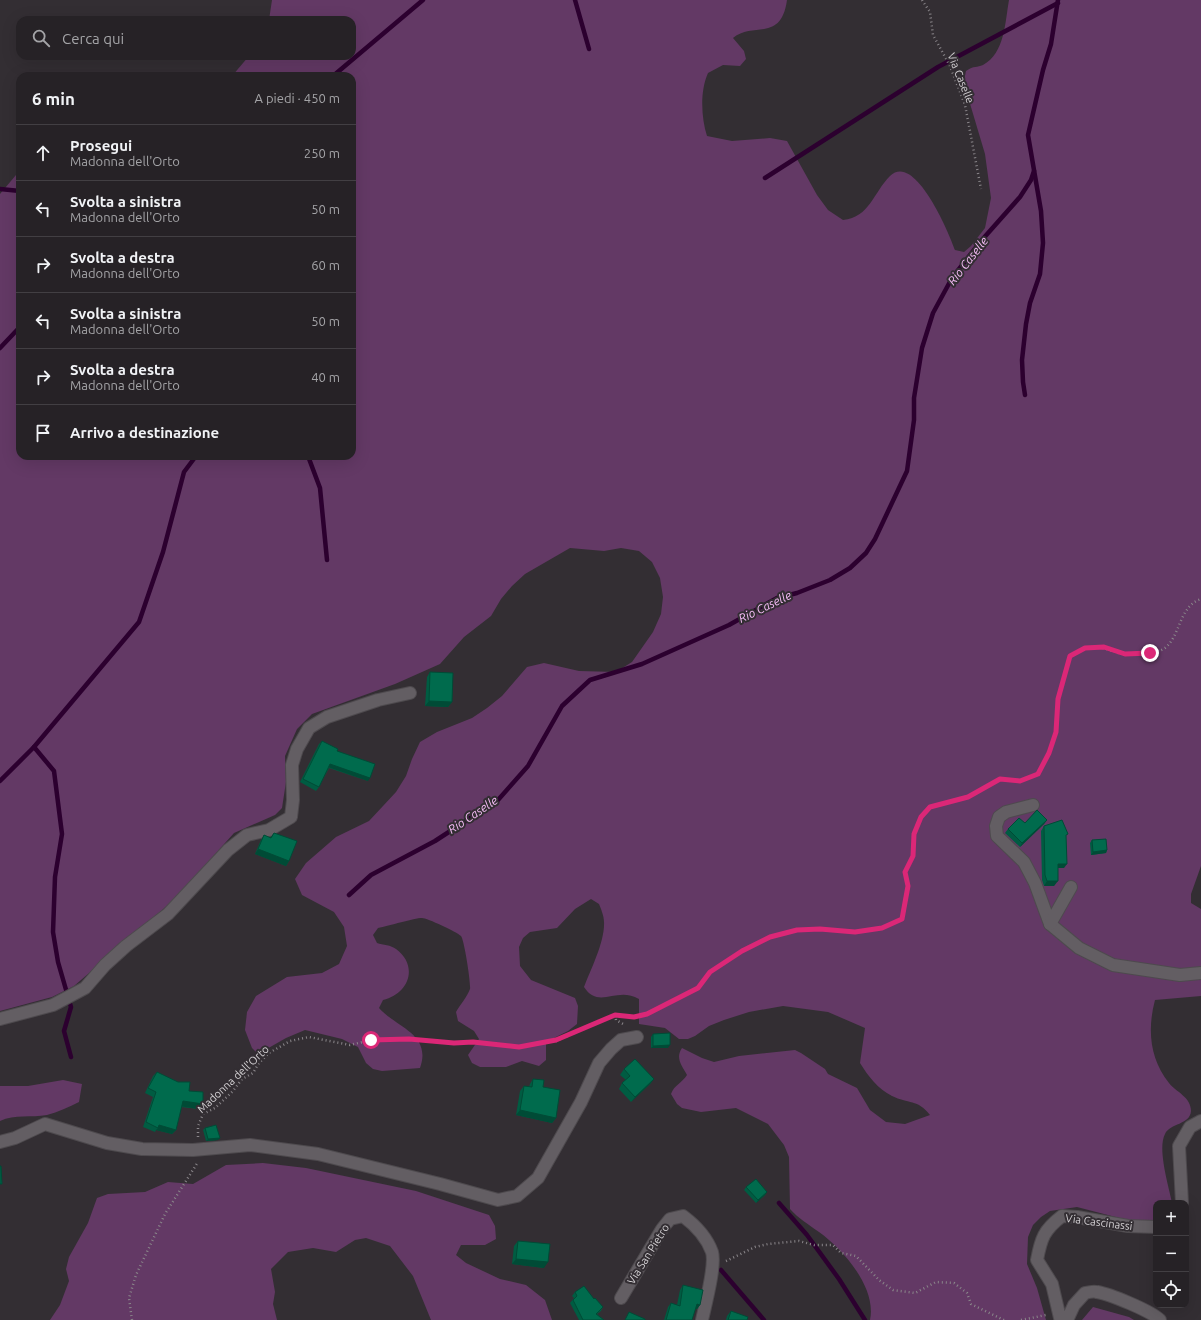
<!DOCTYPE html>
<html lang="it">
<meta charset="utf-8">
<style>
:root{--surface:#262226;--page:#322f32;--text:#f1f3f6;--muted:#a4a4a7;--line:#423f43}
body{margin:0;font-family:Ubuntu,sans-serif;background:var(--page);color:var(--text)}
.controls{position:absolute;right:12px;bottom:12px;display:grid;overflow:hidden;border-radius:8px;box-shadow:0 4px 16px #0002}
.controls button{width:36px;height:36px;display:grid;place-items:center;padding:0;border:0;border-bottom:1px solid var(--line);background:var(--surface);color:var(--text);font:20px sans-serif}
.stop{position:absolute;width:12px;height:12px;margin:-9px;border:3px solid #db2777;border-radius:50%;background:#fff}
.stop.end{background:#db2777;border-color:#fff;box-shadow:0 1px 4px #0008}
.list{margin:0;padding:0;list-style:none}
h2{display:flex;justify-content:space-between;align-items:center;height:52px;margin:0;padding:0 16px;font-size:17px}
h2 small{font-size:13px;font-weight:400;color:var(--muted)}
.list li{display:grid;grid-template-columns:26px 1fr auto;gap:12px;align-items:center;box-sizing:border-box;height:56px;padding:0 16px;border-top:1px solid var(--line)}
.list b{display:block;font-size:15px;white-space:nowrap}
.list p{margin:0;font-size:13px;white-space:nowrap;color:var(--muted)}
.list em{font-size:13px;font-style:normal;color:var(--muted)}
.icon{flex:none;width:22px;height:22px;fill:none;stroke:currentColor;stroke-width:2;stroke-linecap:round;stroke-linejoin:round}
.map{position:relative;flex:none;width:1201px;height:1320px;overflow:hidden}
.search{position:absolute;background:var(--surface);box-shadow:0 4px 16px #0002;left:16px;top:16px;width:340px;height:44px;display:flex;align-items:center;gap:10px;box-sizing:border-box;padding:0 14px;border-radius:12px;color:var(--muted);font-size:15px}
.panel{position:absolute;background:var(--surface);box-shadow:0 4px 16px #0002;left:16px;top:72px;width:340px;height:388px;border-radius:12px}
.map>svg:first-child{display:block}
.green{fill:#633965}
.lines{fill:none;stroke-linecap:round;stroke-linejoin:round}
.stream{stroke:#2c002f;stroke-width:4.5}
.minor-casing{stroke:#4e4a4e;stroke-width:14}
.path{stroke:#8a868a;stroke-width:2.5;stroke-dasharray:1 3;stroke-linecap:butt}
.minor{stroke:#635e63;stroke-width:12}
.wall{fill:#005c42}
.shaded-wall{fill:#004b36}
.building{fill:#006b4d;stroke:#004b36}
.route{stroke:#db2777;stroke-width:5}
.labels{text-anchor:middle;stroke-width:4;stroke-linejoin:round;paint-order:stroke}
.street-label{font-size:11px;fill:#d4d1d4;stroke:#332e33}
.water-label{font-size:12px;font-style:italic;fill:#f7bdf8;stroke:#332e33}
</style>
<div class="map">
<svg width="1201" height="1320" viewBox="0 0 1201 1320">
<rect width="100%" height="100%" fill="#332e33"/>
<g class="green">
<path d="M272,0H787C781,43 753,21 733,38L744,51L746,59L740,66L723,65L708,73C700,91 701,117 707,136L732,141L770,138L787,141L817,195L828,210L843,220C870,217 873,193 890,176C915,151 950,235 955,250L964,252L971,246L985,228L991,198L985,154L968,97L964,80L966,71C974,65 977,68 983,65C1005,53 1005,22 1009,0H1201V866L1191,894V903L1201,909V996L1155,1000C1147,1030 1150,1059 1169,1083C1176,1092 1191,1097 1191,1111C1190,1125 1170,1123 1165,1134C1157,1149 1169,1187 1172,1203H1156V1223L1127,1220L1077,1207L1050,1211L1041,1217L1033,1225L1028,1237L1027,1264L1037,1288L1046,1320H870C877,1288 843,1249 819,1232C808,1224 799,1219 790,1209L789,1157L784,1145L768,1124L736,1108L701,1112L682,1108L677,1104L671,1094C674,1085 682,1083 687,1075C682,1066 675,1058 682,1048L702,1058L714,1062L739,1056L795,1050L801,1053L825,1069L828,1074L857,1088L870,1110L886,1122L905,1124L930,1115C918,1099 908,1104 892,1096C878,1089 868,1076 860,1063L865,1028L828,1012L783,1006L749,1012L724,1020L709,1026L695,1036L688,1039H679L665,1028L639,1024V999C616,986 599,1010 584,987C591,969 605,941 604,922C604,916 601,909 599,904L591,899L575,909L557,928L530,932L523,938L519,947L520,966L531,980L575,998L578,1006L577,1024L568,1031L546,1042V1060L539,1066L522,1061L506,1067H480L472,1063L468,1055L479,1039L474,1031L458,1021L456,1012C460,1005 467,997 470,989C471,983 464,939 461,936C457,932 427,918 422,918C414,918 389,926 378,928L373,935L377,943C383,945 391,945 396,949C419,966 409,994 383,1000L379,1008C397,1028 432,1034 420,1068L382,1071L373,1069L366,1063L358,1047L342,1039L305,1030L286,1038L258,1054L252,1048L245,1030L247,1012L256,996L287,977L322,973L339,964L347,946L344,927L334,912L302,895L295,879L306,863L336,837L369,821L383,806L396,792L406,776L412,759L420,742L437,732L472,718L487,708L502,696L527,667L544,663L579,671L616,672L632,662L653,632L661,614L663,597L660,578L652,562L639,551L621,548L604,551L570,548L525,574L512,586L501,599L491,616L464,637L440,664L395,684L312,714L297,729L285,756L286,782L282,808L275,815L234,833L176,898L74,986L52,997L0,1011V194L16,175L20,173V456H352V76H232L249,56H352V20H269Z"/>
<path d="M63,1080L82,1084L79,1102C69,1107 58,1112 47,1115C31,1118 15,1114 0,1121V1086H28Z"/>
<polygon points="263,1163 306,1168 416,1191 489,1215 495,1226 496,1239 485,1245 461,1245 456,1255 466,1263 500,1279 526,1285 545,1300 552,1320 431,1320 413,1276 390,1246 366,1238 355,1240 336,1252 313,1248 288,1252 271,1269 275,1292 273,1304 277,1320 50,1320 60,1305 69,1281 66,1269 69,1257 88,1223 97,1198 108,1194 145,1192 168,1182 193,1184 226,1165"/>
<polygon points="1093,1307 1129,1317 1134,1320 1082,1320"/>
</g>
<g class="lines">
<g class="stream">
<polyline points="575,0 589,49"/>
<polyline points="333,76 423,0"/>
<polyline points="765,178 938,67 1058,3"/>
<polyline points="0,189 20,191"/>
<polyline points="0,348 18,329 20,317"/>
<polyline points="1025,395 1023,382 1022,360 1026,324 1030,303 1040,274 1043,243 1041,211 1028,135 1043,70 1051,44 1058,0"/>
<polyline points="308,456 320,488 327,560"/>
<polyline points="34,747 54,771 62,834 55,877 53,932 58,962 71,1007 64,1031 71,1057"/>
<polyline points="0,781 34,747 139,622 163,552 184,472 196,456"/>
<polyline points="349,895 371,875 435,841 498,800 528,766 562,706 590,680 642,664 729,625 777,598 797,593 830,580 850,568 866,553 875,539 907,471 914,420 914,398 922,348 933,313 952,278 981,241 1020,197 1031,180 1034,171"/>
<polyline points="779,1203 807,1235 839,1279 865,1320"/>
<polyline points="721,1270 764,1320"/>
</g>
<defs>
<g id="minor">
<polyline points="1033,805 1006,812 999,817 996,826 997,836 1024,862 1035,883 1050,924 1079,948 1113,965 1180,975 1201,973"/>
<polyline points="1050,924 1071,887"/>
<polyline points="0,1019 53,1005 85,988 105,965 126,946 168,914 228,850 247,835 269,830 291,817 293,800 292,765 297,749 309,728 327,717 378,700 410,693"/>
<polyline points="0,1142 15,1138 45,1124 107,1143 142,1149 193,1150 250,1145 318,1154 440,1184 498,1200 517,1196 538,1178 581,1102 599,1063 611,1049 621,1040 637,1037"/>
<polyline points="1182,1203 1179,1146 1190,1127 1201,1121"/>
<path d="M1156,1227L1128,1226L1077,1217L1062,1216C1044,1230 1041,1238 1037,1260L1052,1284L1060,1318H1068L1074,1305L1085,1293C1089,1292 1094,1291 1097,1292C1110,1294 1151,1311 1160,1320"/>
<path d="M621,1298L662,1229L670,1219L683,1216C695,1225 707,1238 712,1252C716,1265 705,1306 702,1320"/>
</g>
</defs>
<use href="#minor" class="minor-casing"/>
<g class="path">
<polyline points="922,0 930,12 933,35 950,66 965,105 981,189"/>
<polyline points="615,1015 616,1020 625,1025"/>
<path d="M198,1137V1126L203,1114L215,1108L233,1091L242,1079L253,1073L259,1063L269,1053L290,1041L309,1037L350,1045L371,1040L409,1039L454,1043L473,1042L519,1047L556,1041L615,1015L634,1017L647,1014L698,988L710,972L742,951L770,937L797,930L820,929L855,932L882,928L902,919L908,886L905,872L913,856L914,834L921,817L931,807L968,797L1000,779L1020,781L1038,774L1049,753L1056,732L1058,699L1070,657C1075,654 1081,649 1086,648C1104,644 1111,653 1125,654C1136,656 1156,654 1165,648C1181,635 1179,606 1201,599"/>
<polyline points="726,1261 755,1247 768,1244 799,1241 814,1245 833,1245 841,1253 856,1256 879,1280 893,1290 915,1293 936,1282 954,1283 967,1293 971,1304 1004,1320"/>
<polyline points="132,1320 129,1298 136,1275 165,1214 198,1162"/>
<polyline points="1021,1320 1046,1315"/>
</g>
<use href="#minor" class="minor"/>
</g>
<g class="wall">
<polygon points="430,672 452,702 448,707 425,706 427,677"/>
<polygon points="322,741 337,751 368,781 329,768 319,787 316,791 300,782 319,744"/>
<polygon points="1047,820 1044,824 1020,847 1005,833 1008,829 1025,823"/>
<polygon points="1044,826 1066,837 1064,868 1058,868 1054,886 1044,886 1042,880 1041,831"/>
<polygon points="274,833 289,861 286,866 255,854 261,840 264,835 270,838"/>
<polygon points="1092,840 1107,850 1106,853 1091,855 1090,843"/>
<polygon points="653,1034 668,1048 651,1048 651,1037"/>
<polygon points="624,1069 654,1079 650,1084 631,1102 619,1089 622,1083 626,1080 620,1075"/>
<polygon points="157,1072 189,1091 199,1109 181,1107 176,1130 172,1134 156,1130 155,1132 143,1127 153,1097 145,1093 153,1076"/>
<polygon points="533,1079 543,1087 556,1118 552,1123 516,1115 520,1091 524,1086 529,1087 530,1084"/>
<polygon points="205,1128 218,1140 206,1141 203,1130"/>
<polygon points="746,1187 767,1192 765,1195 756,1203 744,1190"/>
<polygon points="518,1241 544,1268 512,1264 514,1246"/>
<polygon points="683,1285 700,1305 697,1309 695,1309 692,1320 664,1320 668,1307 671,1303 677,1305 680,1290"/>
<polygon points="575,1292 594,1299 603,1307 601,1311 597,1314 604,1320 579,1320 570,1303 574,1298 572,1296"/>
<polygon points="731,1311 747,1320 726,1320 727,1316"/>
</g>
<g class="shaded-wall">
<polygon points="429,701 452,702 448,707 425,706"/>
<polygon points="330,764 370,778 368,781 328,767"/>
<polygon points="1047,820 1044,824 1020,847 1022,843"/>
<polygon points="258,849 289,861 286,866 255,854"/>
<polygon points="1107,850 1106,853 1091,855 1093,852"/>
<polygon points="1058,864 1067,864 1064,868 1054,868"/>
<polygon points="1047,881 1058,881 1054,886 1044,886"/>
<polygon points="670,1045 668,1048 651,1048 653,1046"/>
<polygon points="654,1079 650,1084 631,1102 635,1097"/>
<polygon points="183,1101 203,1104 199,1109 179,1106"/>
<polygon points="520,1110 556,1118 552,1123 516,1115"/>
<polygon points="159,1125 176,1130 172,1134 156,1130 158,1128"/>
<polygon points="220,1138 218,1140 206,1141 208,1139"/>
<polygon points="767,1192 765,1195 756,1203 758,1200"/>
<polygon points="516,1259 548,1262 544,1268 512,1264"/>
<polygon points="697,1304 700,1305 697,1309 694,1308"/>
</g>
<g class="building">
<polygon points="430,672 453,673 452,702 429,701"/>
<polygon points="322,741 338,749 337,751 375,764 370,778 330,764 319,787 303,779"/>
<polygon points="1037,810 1047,820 1022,843 1008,829 1019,818 1025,823"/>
<polygon points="1062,820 1068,834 1066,835 1067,864 1058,864 1058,881 1047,881 1045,875 1044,826"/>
<polygon points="274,833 297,841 289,861 258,849 264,835 271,838"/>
<polygon points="1106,839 1107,850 1093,852 1092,840"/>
<polygon points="670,1033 670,1045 653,1046 653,1034"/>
<polygon points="635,1059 654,1079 635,1097 622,1083 630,1076 624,1069"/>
<polygon points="157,1072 178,1082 190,1082 189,1091 203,1092 203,1104 183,1101 176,1130 159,1125 158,1128 146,1122 156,1092 148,1088"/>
<polygon points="533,1079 544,1080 543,1087 560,1090 556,1118 520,1110 524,1086 532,1087"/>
<polygon points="216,1125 220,1138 208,1139 205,1128"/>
<polygon points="0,1166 1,1166 2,1184 0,1184"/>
<polygon points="756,1179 767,1192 758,1200 746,1187"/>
<polygon points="518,1241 550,1244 548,1262 516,1259"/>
<polygon points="683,1285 703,1290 700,1305 697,1304 692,1320 666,1320 671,1303 680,1306"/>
<polygon points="584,1286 594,1299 595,1298 603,1307 596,1314 604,1320 583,1320 573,1300 577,1296 575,1292"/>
<polygon points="731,1311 748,1317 747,1320 728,1320"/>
<polygon points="629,1312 645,1319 645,1320 625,1320"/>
</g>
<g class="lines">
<polyline class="route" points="371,1040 409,1039 454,1043 473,1042 519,1047 556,1040 615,1015 634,1017 647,1014 698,988 710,972 742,951 770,937 797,930 820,929 855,932 882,928 902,919 908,886 905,872 913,856 914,834 921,817 930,807 968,797 1000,779 1020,781 1038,774 1049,753 1056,732 1058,699 1070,656 1085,648 1104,647 1125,654 1150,653"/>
</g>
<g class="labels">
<g class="street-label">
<text transform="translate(961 78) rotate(68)" y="4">Via Caselle</text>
<text transform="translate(233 1079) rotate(-43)" y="4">Madonna dell'Orto</text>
<text transform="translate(1099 1222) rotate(7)" y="4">Via Cascinassi</text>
<text transform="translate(648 1254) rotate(-58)" y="4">Via San Pietro</text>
</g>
<g class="water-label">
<text transform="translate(968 261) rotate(-52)" y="4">Rio Caselle</text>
<text transform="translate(765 607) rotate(-26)" y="4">Rio Caselle</text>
<text transform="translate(473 815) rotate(-34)" y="4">Rio Caselle</text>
</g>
</g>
</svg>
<div class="controls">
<button>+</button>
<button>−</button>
<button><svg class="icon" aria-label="locate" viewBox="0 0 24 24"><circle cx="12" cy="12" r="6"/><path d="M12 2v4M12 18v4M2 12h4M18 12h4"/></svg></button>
</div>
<div class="stop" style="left:371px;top:1040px"></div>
<div class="stop end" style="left:1150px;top:653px"></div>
<div class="search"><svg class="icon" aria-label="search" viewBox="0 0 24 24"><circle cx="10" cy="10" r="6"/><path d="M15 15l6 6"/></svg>Cerca qui</div>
<section class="panel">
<h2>6 min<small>A piedi · 450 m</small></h2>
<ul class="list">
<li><svg class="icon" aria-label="ahead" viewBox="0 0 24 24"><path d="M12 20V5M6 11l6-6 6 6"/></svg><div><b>Prosegui</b><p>Madonna dell'Orto</p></div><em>250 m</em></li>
<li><svg class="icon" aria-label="left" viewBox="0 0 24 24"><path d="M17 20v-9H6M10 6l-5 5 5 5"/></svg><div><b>Svolta a sinistra</b><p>Madonna dell'Orto</p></div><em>50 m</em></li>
<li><svg class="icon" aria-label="right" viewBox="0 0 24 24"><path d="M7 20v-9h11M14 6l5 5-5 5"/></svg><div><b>Svolta a destra</b><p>Madonna dell'Orto</p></div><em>60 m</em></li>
<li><svg class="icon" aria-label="left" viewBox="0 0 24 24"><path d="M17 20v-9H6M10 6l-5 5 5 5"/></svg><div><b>Svolta a sinistra</b><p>Madonna dell'Orto</p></div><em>50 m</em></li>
<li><svg class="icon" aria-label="right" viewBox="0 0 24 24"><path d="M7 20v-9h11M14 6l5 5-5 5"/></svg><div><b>Svolta a destra</b><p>Madonna dell'Orto</p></div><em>40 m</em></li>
<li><svg class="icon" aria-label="arrive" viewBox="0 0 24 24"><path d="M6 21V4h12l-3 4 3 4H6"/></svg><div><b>Arrivo a destinazione</b></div></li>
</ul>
</section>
</div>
